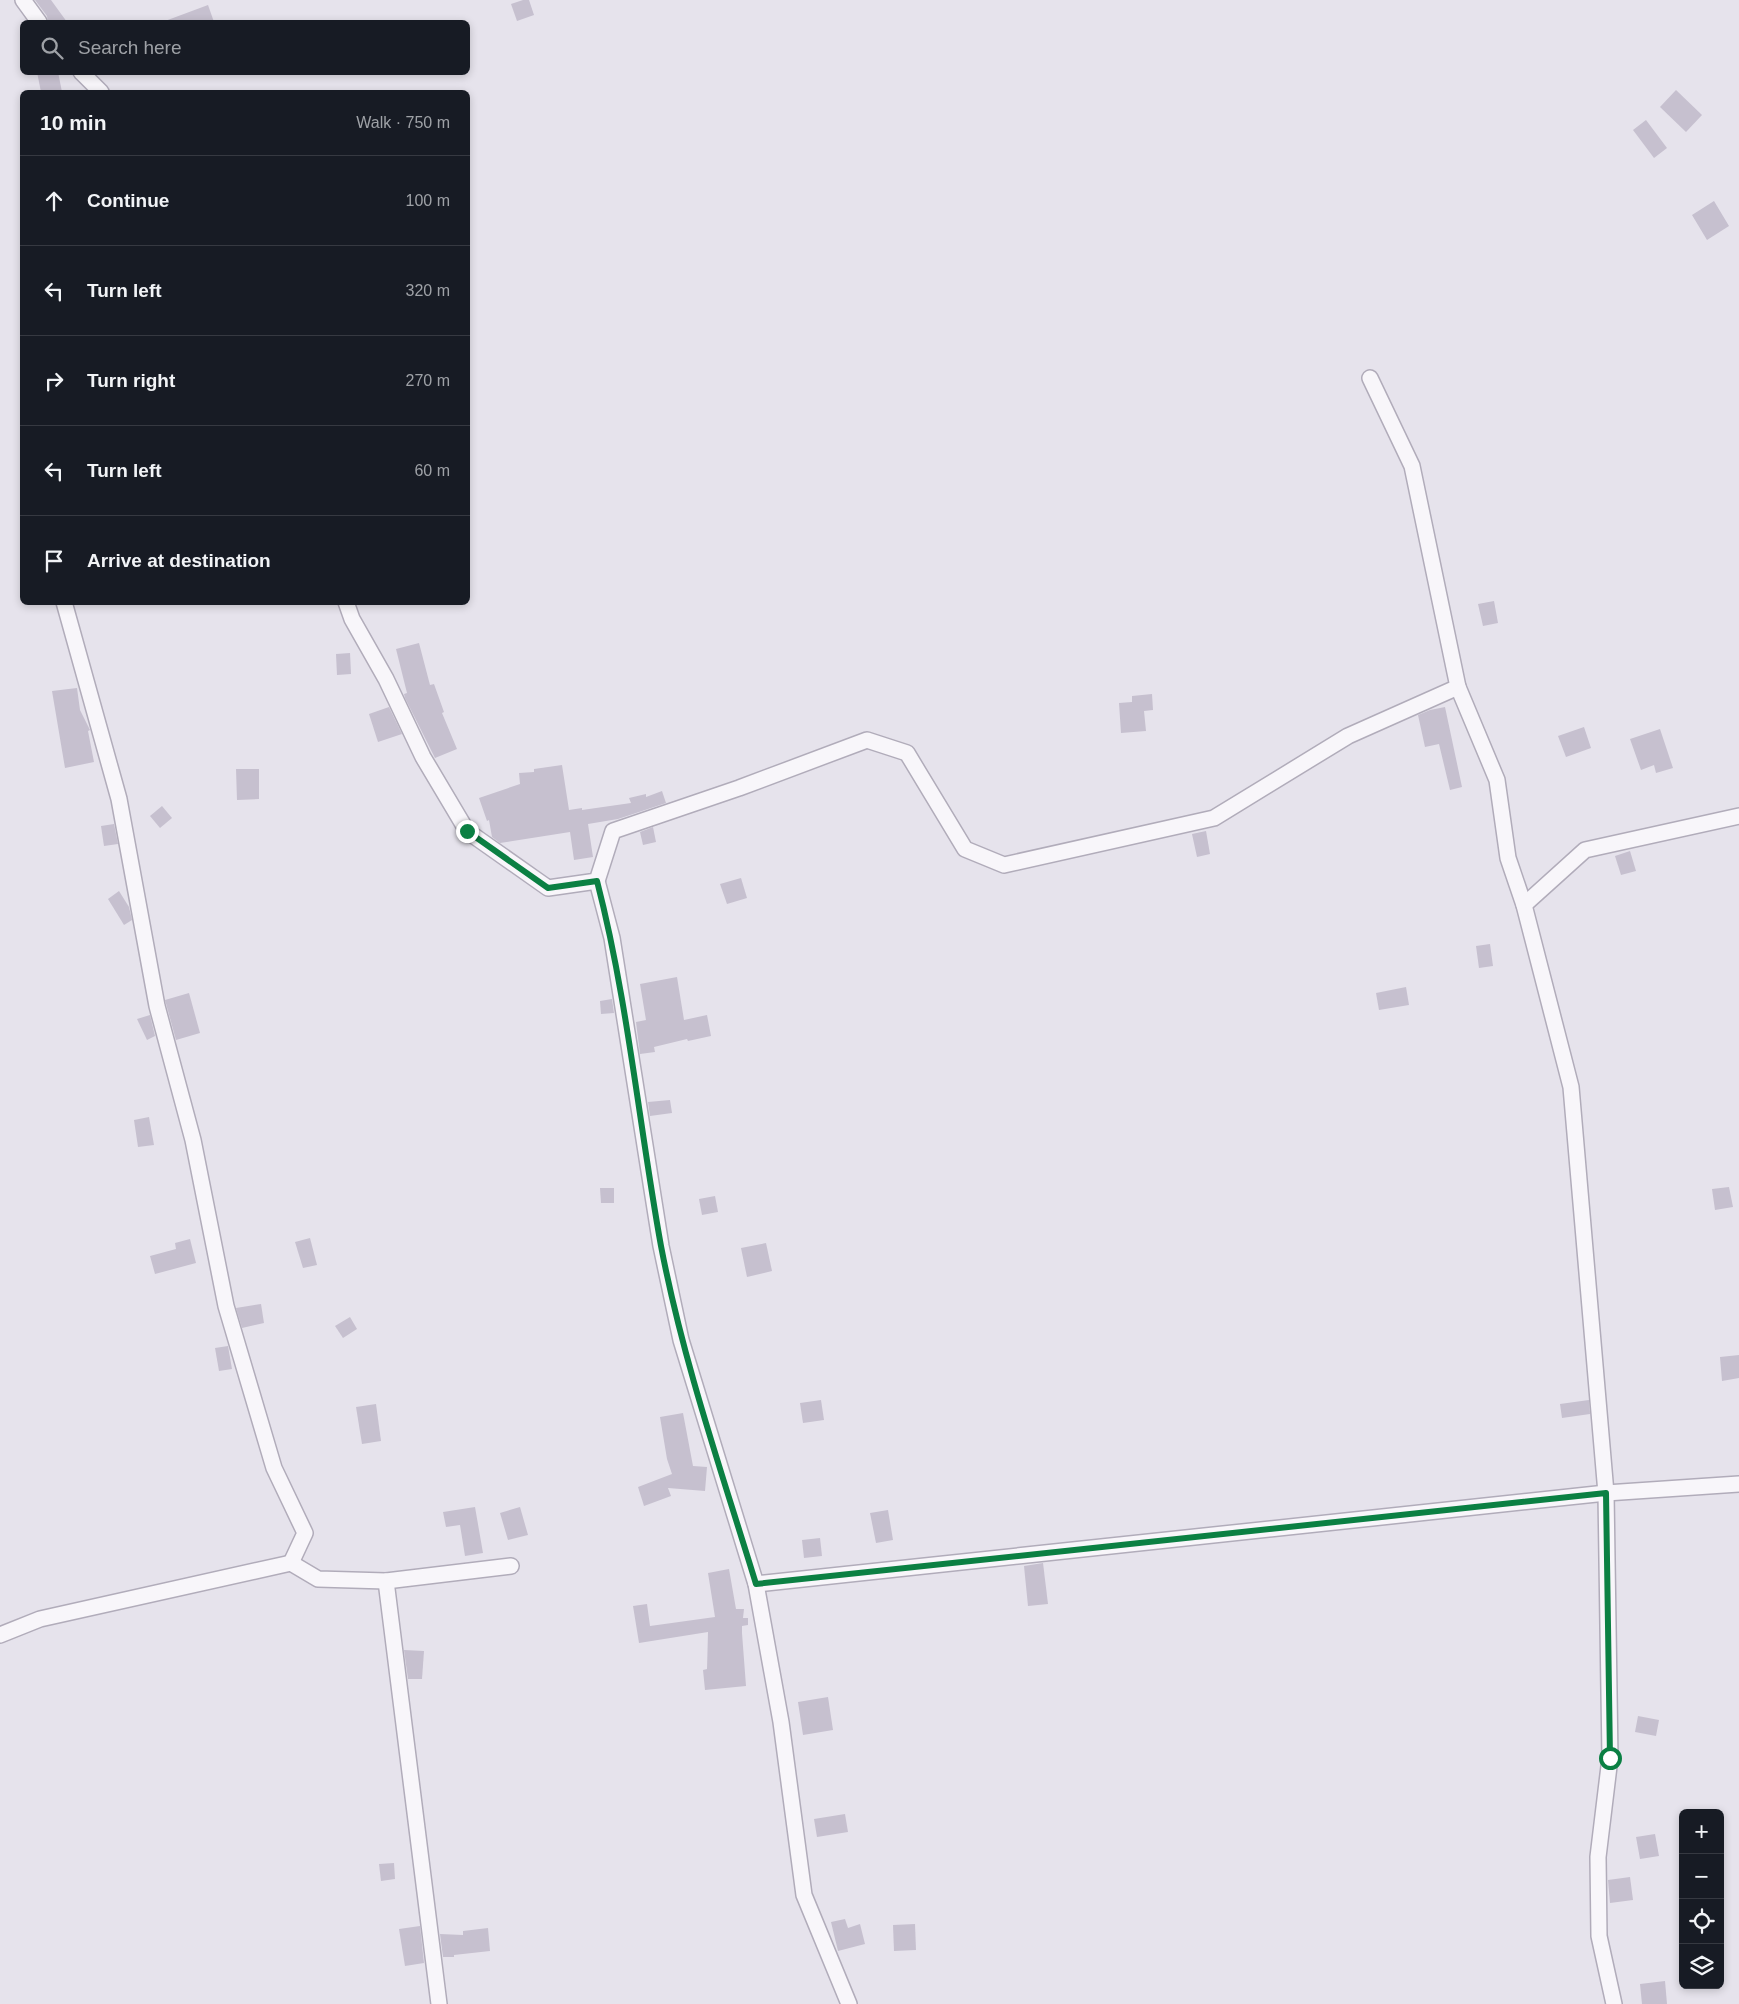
<!DOCTYPE html>
<meta charset="utf-8">
<style>
:root{--surface:#171b24;--page:#20242c;--text:#f1f3f6;--muted:#9ea1a6;--line:#363941}
body{margin:0;font-family:Helvetica,sans-serif;background:var(--page);color:var(--text)}
.controls{position:absolute;right:15px;bottom:15px;display:grid;overflow:hidden;border-radius:8px;box-shadow:0 2px 8px #0003}
.controls button{width:45px;height:45px;display:grid;place-items:center;padding:0;border:0;border-bottom:1px solid var(--line);background:var(--surface);color:var(--text);font:25px sans-serif}
.stop{position:absolute;width:15px;height:15px;margin:-11px;border:4px solid #0b8043;border-radius:50%;background:#fff}
.stop.end{background:#0b8043;border-color:#fff;box-shadow:0 1px 5px #0008}
.list{margin:0;padding:0;list-style:none}
h2{display:flex;justify-content:space-between;align-items:center;height:65px;margin:0;padding:0 20px;font-size:21px}
h2 small{font-size:16px;font-weight:400;color:var(--muted)}
.list li{display:grid;grid-template-columns:32px 1fr auto;gap:15px;align-items:center;box-sizing:border-box;height:90px;padding:0 20px;border-top:1px solid var(--line)}
.list b{display:block;font-size:19px;white-space:nowrap}
.list em{font-size:16px;font-style:normal;color:var(--muted)}
.icon{flex:none;width:28px;height:28px;fill:none;stroke:currentColor;stroke-width:2;stroke-linecap:round;stroke-linejoin:round}
.map{position:relative;flex:none;width:1739px;height:2004px;overflow:hidden}
.search{position:absolute;background:var(--surface);box-shadow:0 2px 8px #0003;left:20px;top:20px;width:450px;height:55px;display:flex;align-items:center;gap:12px;box-sizing:border-box;padding:0 18px;border-radius:8px;color:var(--muted);font-size:19px}
.panel{position:absolute;background:var(--surface);box-shadow:0 2px 8px #0003;left:20px;top:90px;width:450px;height:515px;border-radius:8px}
.map>svg:first-child{display:block}
.building{fill:#c6c0cf}
.lines{fill:none;stroke-linecap:round;stroke-linejoin:round}
.street-casing{stroke:#b1acba;stroke-width:18}
.street{stroke:#f8f6fa;stroke-width:15}
.route{stroke:#0b8043;stroke-width:6}
</style>
<div class="map">
<svg width="1739" height="2004" viewBox="0 0 1739 2004">
<rect width="100%" height="100%" fill="#e6e3ec"/>
<g class="building">
<polygon points="35,0 51,0 67,22 48,22 47,16"/>
<polygon points="523,0 529,0 534,15 517,21 511,4"/>
<polygon points="208,5 214,22 165,22 165,21"/>
<polygon points="37,72 58,72 62,92 41,92"/>
<polygon points="1676,90 1702,115 1686,132 1660,107"/>
<polygon points="1646,120 1667,148 1654,158 1633,130"/>
<polygon points="1714,201 1729,226 1707,240 1692,215"/>
<polygon points="1494,601 1498,623 1483,626 1478,604"/>
<polygon points="419,643 430,685 434,684 444,712 442,713 457,749 435,758 405,698 404,694 407,693 396,649"/>
<polygon points="350,653 351,674 337,675 336,654"/>
<polygon points="77,688 80,710 90,730 88,731 94,762 65,768 52,691"/>
<polygon points="1152,694 1153,710 1144,711 1146,731 1121,733 1119,703 1132,702 1132,696"/>
<polygon points="389,707 402,734 378,742 369,714"/>
<polygon points="1445,707 1462,787 1450,790 1439,744 1425,747 1418,715 1430,710"/>
<polygon points="1584,727 1591,748 1566,757 1558,736"/>
<polygon points="1660,729 1673,768 1656,773 1654,765 1641,770 1630,739"/>
<polygon points="562,765 569,810 582,808 582,810 631,803 629,798 646,794 646,797 662,791 666,803 618,819 588,824 593,857 574,860 570,832 500,843 492,837 489,820 487,821 479,798 520,784 519,773 534,772 534,769"/>
<polygon points="236,769 259,769 259,799 237,800"/>
<polygon points="162,806 172,818 160,828 150,816"/>
<polygon points="114,824 118,844 104,846 101,826"/>
<polygon points="653,827 656,842 643,845 640,832"/>
<polygon points="1206,831 1210,854 1197,857 1192,834"/>
<polygon points="1630,851 1636,871 1621,875 1615,856"/>
<polygon points="741,878 747,898 727,904 720,884"/>
<polygon points="119,891 129,907 132,920 124,925 108,899"/>
<polygon points="1490,944 1493,966 1479,968 1476,946"/>
<polygon points="677,977 684,1020 707,1015 711,1036 688,1041 687,1039 654,1047 655,1052 640,1054 636,1022 646,1020 640,984"/>
<polygon points="1406,987 1409,1005 1379,1010 1376,993"/>
<polygon points="189,993 200,1033 176,1040 165,1000"/>
<polygon points="612,999 614,1013 601,1014 600,1001"/>
<polygon points="150,1015 155,1036 147,1040 137,1019"/>
<polygon points="670,1100 672,1113 650,1116 648,1102"/>
<polygon points="149,1117 154,1145 138,1147 134,1120"/>
<polygon points="1729,1187 1733,1207 1715,1210 1712,1189"/>
<polygon points="600,1188 614,1188 614,1203 601,1203"/>
<polygon points="715,1196 718,1212 702,1215 699,1199"/>
<polygon points="310,1238 317,1265 303,1268 295,1242"/>
<polygon points="190,1239 196,1263 155,1274 150,1256 176,1249 175,1243"/>
<polygon points="766,1243 772,1271 747,1277 741,1248"/>
<polygon points="261,1304 264,1323 242,1328 236,1308"/>
<polygon points="350,1317 357,1329 343,1338 335,1326"/>
<polygon points="228,1346 232,1369 219,1371 215,1348"/>
<polygon points="1739,1355 1739,1378 1722,1381 1720,1357"/>
<polygon points="821,1400 824,1420 803,1423 800,1403"/>
<polygon points="1589,1400 1590,1414 1562,1418 1560,1404"/>
<polygon points="376,1404 381,1441 362,1444 356,1407"/>
<polygon points="683,1413 693,1466 707,1467 705,1491 668,1488 671,1496 644,1506 638,1487 672,1474 667,1459 660,1417"/>
<polygon points="475,1507 483,1553 465,1556 460,1525 446,1527 443,1512"/>
<polygon points="520,1507 528,1535 508,1540 500,1513"/>
<polygon points="888,1510 893,1540 876,1543 870,1513"/>
<polygon points="820,1538 822,1556 804,1558 802,1540"/>
<polygon points="1043,1563 1048,1604 1028,1606 1024,1566"/>
<polygon points="729,1569 736,1609 744,1609 743,1618 748,1618 748,1625 742,1626 742,1633 746,1686 705,1690 703,1670 707,1669 708,1632 639,1643 633,1606 647,1604 650,1626 715,1617 708,1573"/>
<polygon points="404,1650 424,1651 422,1679 408,1679"/>
<polygon points="828,1697 833,1730 803,1735 798,1702"/>
<polygon points="1638,1716 1659,1720 1656,1736 1635,1732"/>
<polygon points="845,1814 848,1832 817,1837 814,1819"/>
<polygon points="1655,1834 1659,1856 1640,1859 1636,1837"/>
<polygon points="394,1863 395,1879 381,1881 379,1864"/>
<polygon points="1630,1877 1633,1900 1610,1903 1608,1880"/>
<polygon points="845,1919 848,1928 860,1924 865,1944 838,1951 831,1922"/>
<polygon points="915,1924 916,1950 894,1951 893,1925"/>
<polygon points="420,1926 424,1963 405,1966 399,1929"/>
<polygon points="488,1928 490,1951 454,1955 454,1957 443,1957 440,1934 463,1935 463,1931"/>
<polygon points="1665,1981 1667,2004 1642,2004 1640,1984"/>
</g>
<g class="lines">
<defs>
<g id="street">
<polyline points="23,0 39,22"/>
<polyline points="81,72 101,92"/>
<polyline points="64,602 119,799 157,1006 193,1140 226,1306 274,1468 305,1533 291,1563"/>
<polyline points="346,602 352,619 386,679 423,757 467,831 548,888 597,881 613,831 739,788 867,740 907,753 965,849 1004,865 1214,818 1348,736 1458,687 1412,466 1370,378"/>
<polyline points="1458,687 1497,780 1508,858 1524,905 1571,1087 1606,1493 1610,1758 1598,1857 1599,1936 1614,2004"/>
<polyline points="597,881 612,938 661,1246 681,1340 756,1584 781,1722 804,1895 849,2004"/>
<polyline points="1524,905 1585,850 1739,816"/>
<polyline points="386,1581 439,2004"/>
<polyline points="756,1584 1606,1493 1739,1484"/>
<polyline points="0,1635 40,1619 291,1563 318,1579 386,1581 511,1566"/>
</g>
</defs>
<use href="#street" class="street-casing"/>
<use href="#street" class="street"/>
</g>
<g class="lines">
<path class="route" d="M467,831L548,888L597,881C628,1001 639,1125 661,1246C683,1361 722,1473 756,1584L1606,1493L1610,1758"/>
</g>
</svg>
<div class="controls">
<button>+</button>
<button>−</button>
<button><svg class="icon" aria-label="locate" viewBox="0 0 24 24"><circle cx="12" cy="12" r="6"/><path d="M12 2v4M12 18v4M2 12h4M18 12h4"/></svg></button>
<button><svg class="icon" aria-label="layers" viewBox="0 0 24 24"><path d="M12 4l9 5-9 5-9-5zM3 14l9 5 9-5"/></svg></button>
</div>
<div class="stop" style="left:1610px;top:1758px"></div>
<div class="stop end" style="left:467px;top:831px"></div>
<div class="search"><svg class="icon" aria-label="search" viewBox="0 0 24 24"><circle cx="10" cy="10" r="6"/><path d="M15 15l6 6"/></svg>Search here</div>
<section class="panel">
<h2>10 min<small>Walk · 750 m</small></h2>
<ul class="list">
<li><svg class="icon" aria-label="ahead" viewBox="0 0 24 24"><path d="M12 20V5M6 11l6-6 6 6"/></svg><div><b>Continue</b></div><em>100 m</em></li>
<li><svg class="icon" aria-label="left" viewBox="0 0 24 24"><path d="M17 20v-9H6M10 6l-5 5 5 5"/></svg><div><b>Turn left</b></div><em>320 m</em></li>
<li><svg class="icon" aria-label="right" viewBox="0 0 24 24"><path d="M7 20v-9h11M14 6l5 5-5 5"/></svg><div><b>Turn right</b></div><em>270 m</em></li>
<li><svg class="icon" aria-label="left" viewBox="0 0 24 24"><path d="M17 20v-9H6M10 6l-5 5 5 5"/></svg><div><b>Turn left</b></div><em>60 m</em></li>
<li><svg class="icon" aria-label="arrive" viewBox="0 0 24 24"><path d="M6 21V4h12l-3 4 3 4H6"/></svg><div><b>Arrive at destination</b></div></li>
</ul>
</section>
</div>
